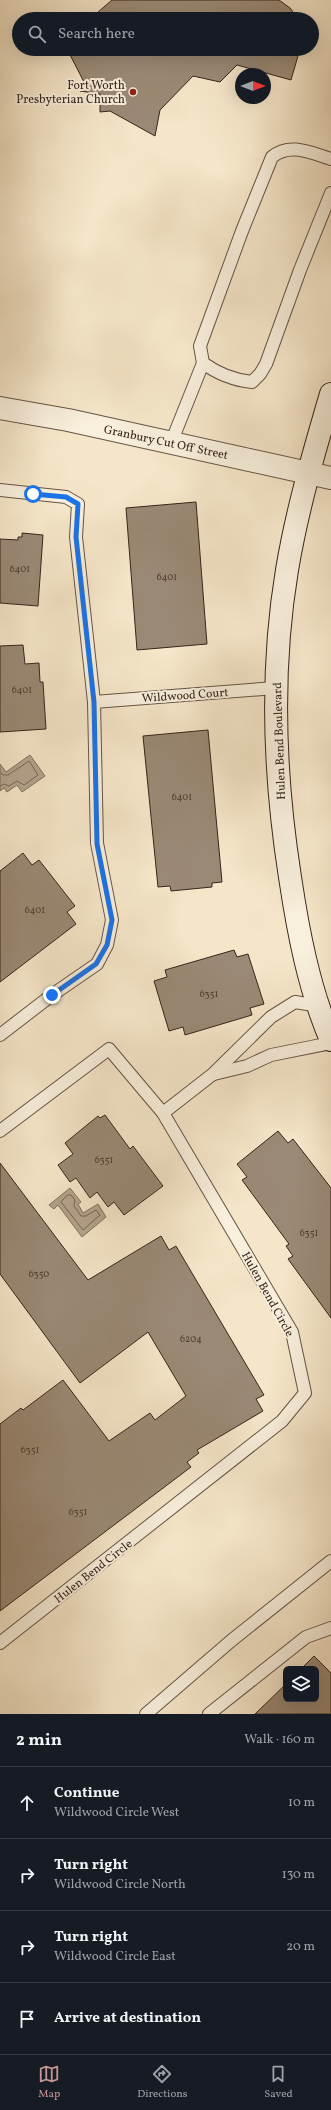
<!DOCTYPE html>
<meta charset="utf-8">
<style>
:root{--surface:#171b24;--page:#20242c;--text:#f1f3f6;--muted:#9ea1a6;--line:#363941;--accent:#c59692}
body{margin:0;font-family:Vollkorn,serif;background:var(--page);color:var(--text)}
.controls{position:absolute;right:12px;bottom:12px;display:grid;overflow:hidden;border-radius:6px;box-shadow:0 4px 16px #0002}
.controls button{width:36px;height:36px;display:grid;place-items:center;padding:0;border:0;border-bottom:1px solid var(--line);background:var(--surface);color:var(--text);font:20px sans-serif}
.compass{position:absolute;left:235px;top:68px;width:36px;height:36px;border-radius:50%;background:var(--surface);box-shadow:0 4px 16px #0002;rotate:90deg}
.stop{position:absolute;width:12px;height:12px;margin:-9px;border:3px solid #1a73e8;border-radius:50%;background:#fff}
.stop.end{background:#1a73e8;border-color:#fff;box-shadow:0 1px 4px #0008}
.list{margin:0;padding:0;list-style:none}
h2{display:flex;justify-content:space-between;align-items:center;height:52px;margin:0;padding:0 16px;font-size:17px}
h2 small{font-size:13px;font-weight:400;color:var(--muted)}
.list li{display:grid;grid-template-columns:26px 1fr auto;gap:12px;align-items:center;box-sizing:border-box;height:72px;padding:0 16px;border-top:1px solid var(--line)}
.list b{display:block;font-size:15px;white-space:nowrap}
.list p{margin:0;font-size:13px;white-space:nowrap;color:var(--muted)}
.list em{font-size:13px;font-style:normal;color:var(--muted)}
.icon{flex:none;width:22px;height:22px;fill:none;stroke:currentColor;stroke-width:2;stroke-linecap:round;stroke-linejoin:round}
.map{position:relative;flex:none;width:331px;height:1714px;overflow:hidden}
.search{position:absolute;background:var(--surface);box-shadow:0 4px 16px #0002;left:12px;right:12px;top:12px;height:44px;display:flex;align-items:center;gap:10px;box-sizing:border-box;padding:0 14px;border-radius:22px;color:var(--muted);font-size:15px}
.sheet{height:340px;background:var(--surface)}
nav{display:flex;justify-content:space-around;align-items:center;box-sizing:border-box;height:56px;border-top:1px solid var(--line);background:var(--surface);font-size:11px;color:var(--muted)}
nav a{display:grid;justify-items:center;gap:2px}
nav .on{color:var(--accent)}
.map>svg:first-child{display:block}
.water{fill:#b4a48e;stroke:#827160}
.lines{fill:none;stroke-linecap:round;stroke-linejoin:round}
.shore{stroke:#766454;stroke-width:1}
.building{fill:#9a8975;stroke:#37241b}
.lane-casing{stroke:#665446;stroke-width:14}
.street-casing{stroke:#665446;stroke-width:24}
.secondary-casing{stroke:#37241b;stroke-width:24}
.lane{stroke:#f8efdc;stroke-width:12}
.street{stroke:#f8efdc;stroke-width:22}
.secondary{stroke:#f8efdc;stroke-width:22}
.route{stroke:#1a73e8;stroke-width:5}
.poi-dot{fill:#8f2418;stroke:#f8efdc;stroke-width:1.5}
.labels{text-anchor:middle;stroke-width:4;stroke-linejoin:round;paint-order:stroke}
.number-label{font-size:10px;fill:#503d32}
.poi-label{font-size:12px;fill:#37241b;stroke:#f8efdc;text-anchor:end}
.street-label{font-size:12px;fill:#37241b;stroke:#f8efdc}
</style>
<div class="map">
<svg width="331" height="1714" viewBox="0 0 331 1714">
<rect width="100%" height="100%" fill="#f5e6c9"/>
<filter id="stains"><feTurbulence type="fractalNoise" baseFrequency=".005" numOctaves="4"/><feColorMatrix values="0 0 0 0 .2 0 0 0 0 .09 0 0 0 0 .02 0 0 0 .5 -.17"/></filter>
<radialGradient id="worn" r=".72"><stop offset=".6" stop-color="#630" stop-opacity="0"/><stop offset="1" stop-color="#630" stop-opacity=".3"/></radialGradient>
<g class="water">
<polygon points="30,755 45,776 22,792 17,785 7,792 4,788 0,791 0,764 6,772"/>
<polygon points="70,1188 81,1202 78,1204 83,1213 98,1204 106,1217 82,1237 58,1205 54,1209 49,1205"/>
</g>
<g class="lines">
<g class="shore">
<polyline points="0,772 3,775 8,775 29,761 38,775 24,785 17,781 9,786 4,784 0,786"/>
<polygon points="68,1195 71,1195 75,1200 74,1206 81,1216 86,1216 96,1210 100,1215 83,1230 61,1202"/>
</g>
</g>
<g class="building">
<polygon points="112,0 279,0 290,8 297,17 306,19 90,19"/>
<polygon points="67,49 300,49 291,80 237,65 220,82 193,76 160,110 155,136 110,111 100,112 100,94 80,91 84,82"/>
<polygon points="196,502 207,644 137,650 126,508"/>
<polygon points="22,533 43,535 38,606 0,603 0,539 18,540 18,537 22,537"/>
<polygon points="23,645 25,664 39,663 40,682 43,682 46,729 0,732 0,646"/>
<polygon points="208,730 222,882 212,883 212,887 171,891 170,886 158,887 143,736"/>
<polygon points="23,853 32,865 39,860 75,906 67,912 76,924 0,982 0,871"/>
<polygon points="234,950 237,957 248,954 264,1004 250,1008 252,1015 185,1035 183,1027 169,1031 154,981 167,977 165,970"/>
<polygon points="105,1115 130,1149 133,1146 163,1186 124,1215 114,1202 108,1207 97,1192 90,1198 76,1178 70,1182 58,1165 73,1154 65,1143 98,1116 100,1118"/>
<polygon points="278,1131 288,1143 293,1139 331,1188 331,1318 288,1259 293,1256 286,1246 289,1244 242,1180 247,1177 237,1164"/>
<polygon points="0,1163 88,1280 161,1236 169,1250 176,1246 264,1395 256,1399 263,1411 197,1450 199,1453 187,1462 191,1467 0,1611 0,1424 21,1408 23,1410 63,1380 109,1441 150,1413 155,1420 186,1396 148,1332 80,1383 0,1274"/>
<polygon points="314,1656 331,1673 331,1714 255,1714 286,1684 286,1699 316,1699 316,1669 301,1669"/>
</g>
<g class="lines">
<defs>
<g id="lane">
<path d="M331,159C311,153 290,142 272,157L242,231L200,346L203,363C218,374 233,380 252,382L260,374L266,364L300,270L331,193"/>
<polyline points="171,443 203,363"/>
<polyline points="0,490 66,497 78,504 76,537 94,702 97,843 112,920 107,945 97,964 52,995 0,1035"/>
<polyline points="94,702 275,688"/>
<polyline points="214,1074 247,1066 271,1055 331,1043"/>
<polyline points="163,1113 213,1074 271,1017 295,1002 319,1006"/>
<polyline points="0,1131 109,1049 163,1113 292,1332 305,1393 282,1421 0,1643"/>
<polyline points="146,1714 232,1640 331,1561"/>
<polyline points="209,1714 306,1637 331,1628"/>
</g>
<polyline id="street" points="0,408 68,420 331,478"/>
<path id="secondary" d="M331,394C314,452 297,510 287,570C270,672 274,775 290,877C298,931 309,989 331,1040"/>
</defs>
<use href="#lane" class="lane-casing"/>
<use href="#street" class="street-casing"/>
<use href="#secondary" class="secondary-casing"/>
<use href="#lane" class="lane"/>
<use href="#street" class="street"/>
<use href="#secondary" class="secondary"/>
</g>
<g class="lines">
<polyline class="route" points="33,494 66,497 78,504 76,537 94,702 97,844 112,920 107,945 96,964 52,995"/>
</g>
<circle class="poi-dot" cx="133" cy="92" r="4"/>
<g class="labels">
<g class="number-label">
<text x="20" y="572">6401</text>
<text x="167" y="580">6401</text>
<text x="22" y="693">6401</text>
<text x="182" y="800">6401</text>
<text x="35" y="913">6401</text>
<text x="209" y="997">6351</text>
<text x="104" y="1163">6351</text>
<text x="309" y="1236">6351</text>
<text x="39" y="1277">6350</text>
<text x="191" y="1342">6204</text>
<text x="30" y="1453">6351</text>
<text x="78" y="1515">6351</text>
</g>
<g class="poi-label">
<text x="125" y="89">Fort Worth<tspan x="125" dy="14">Presbyterian Church</tspan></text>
</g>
<g class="street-label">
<text transform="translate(166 442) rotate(12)" y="4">Granbury Cut Off Street</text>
<text transform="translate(185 695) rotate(-4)" y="4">Wildwood Court</text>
<text transform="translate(279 741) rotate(-92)" y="4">Hulen Bend Boulevard</text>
<text transform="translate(268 1294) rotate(61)" y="4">Hulen Bend Circle</text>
<text transform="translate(93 1571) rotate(-38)" y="4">Hulen Bend Circle</text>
</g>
</g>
<rect width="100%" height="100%" filter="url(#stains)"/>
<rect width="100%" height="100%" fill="url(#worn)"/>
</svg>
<div class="controls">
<button><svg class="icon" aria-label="layers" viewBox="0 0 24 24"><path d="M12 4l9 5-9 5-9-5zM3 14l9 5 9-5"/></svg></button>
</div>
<svg class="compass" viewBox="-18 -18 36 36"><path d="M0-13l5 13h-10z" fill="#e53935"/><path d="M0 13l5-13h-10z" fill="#9ea1a6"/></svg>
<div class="stop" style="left:33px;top:494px"></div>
<div class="stop end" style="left:52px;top:995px"></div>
<div class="search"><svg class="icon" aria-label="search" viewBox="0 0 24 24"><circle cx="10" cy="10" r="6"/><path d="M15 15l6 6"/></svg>Search here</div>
</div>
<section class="sheet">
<h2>2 min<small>Walk · 160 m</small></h2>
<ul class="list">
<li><svg class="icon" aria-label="ahead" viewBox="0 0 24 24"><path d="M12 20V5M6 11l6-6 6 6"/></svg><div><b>Continue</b><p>Wildwood Circle West</p></div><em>10 m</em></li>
<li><svg class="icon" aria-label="right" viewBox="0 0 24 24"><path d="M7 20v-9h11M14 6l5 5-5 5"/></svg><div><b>Turn right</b><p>Wildwood Circle North</p></div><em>130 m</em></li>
<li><svg class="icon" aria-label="right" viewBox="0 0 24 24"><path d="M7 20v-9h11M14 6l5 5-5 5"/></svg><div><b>Turn right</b><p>Wildwood Circle East</p></div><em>20 m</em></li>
<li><svg class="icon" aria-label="arrive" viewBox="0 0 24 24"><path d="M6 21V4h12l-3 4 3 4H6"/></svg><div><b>Arrive at destination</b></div></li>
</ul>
</section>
<nav>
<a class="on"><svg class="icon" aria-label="map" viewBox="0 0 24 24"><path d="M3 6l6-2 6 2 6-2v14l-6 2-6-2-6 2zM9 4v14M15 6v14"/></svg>Map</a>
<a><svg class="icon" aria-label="directions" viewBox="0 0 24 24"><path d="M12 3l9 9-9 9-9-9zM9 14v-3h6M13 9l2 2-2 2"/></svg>Directions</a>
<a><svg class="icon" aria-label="saved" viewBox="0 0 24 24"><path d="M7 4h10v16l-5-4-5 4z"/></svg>Saved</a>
</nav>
